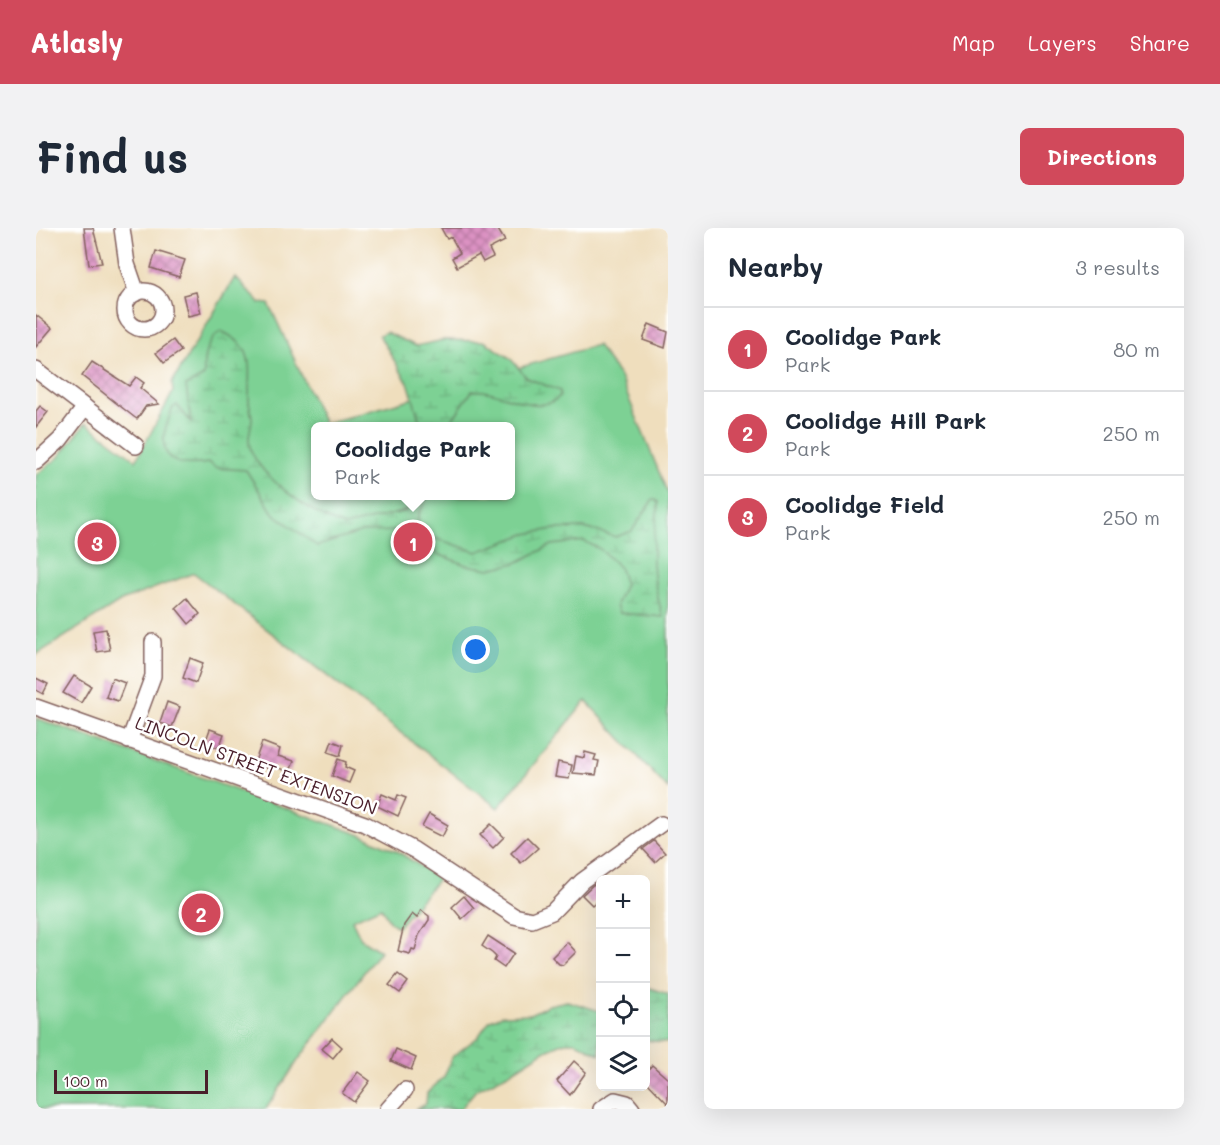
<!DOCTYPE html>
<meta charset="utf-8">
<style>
:root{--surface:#fff;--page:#f2f2f3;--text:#1f2937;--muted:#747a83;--line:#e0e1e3;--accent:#d1495b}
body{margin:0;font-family:Mali,sans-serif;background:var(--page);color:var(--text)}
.controls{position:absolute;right:18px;bottom:18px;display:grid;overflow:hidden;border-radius:9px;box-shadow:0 6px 24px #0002}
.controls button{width:54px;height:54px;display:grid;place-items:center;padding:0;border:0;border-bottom:2px solid var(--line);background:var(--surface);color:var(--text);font:30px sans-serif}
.scale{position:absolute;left:18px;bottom:15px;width:154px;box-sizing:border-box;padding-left:6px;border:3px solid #4a1f2b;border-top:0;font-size:16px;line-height:21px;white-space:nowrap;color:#4a1f2b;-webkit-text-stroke:4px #fff;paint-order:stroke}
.you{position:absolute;left:440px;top:422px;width:21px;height:21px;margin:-15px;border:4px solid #fff;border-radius:50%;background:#1a73e8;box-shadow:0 0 0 9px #1a73e833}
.badge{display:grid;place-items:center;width:39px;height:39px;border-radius:50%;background:var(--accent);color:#fff;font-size:20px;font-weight:700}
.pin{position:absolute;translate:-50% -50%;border:3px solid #fff;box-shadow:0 2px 6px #0006}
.popup{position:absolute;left:275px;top:194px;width:204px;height:78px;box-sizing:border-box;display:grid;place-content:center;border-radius:9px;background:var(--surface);filter:drop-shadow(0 2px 4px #0005);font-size:20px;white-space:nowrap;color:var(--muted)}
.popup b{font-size:22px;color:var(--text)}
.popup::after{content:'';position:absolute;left:50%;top:100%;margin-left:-12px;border:12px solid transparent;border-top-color:var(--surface)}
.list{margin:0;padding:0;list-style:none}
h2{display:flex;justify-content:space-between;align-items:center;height:78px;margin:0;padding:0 24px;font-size:26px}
h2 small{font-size:20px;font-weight:400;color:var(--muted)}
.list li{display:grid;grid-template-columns:39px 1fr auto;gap:18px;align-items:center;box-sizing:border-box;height:84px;padding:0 24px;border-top:2px solid var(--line)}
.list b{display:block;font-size:22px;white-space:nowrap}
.list p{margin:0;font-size:20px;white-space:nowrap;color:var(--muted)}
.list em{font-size:20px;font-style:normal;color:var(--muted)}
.icon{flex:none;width:33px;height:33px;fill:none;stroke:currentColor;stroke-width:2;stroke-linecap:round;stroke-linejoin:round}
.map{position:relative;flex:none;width:632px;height:881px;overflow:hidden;border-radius:9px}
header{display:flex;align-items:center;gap:36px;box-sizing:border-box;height:84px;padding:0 30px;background:var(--accent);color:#fff}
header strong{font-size:28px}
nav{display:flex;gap:33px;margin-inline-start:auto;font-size:21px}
.intro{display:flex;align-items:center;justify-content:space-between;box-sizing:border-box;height:144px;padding:0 36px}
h1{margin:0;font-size:42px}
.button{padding:15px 27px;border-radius:9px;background:var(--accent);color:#fff;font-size:21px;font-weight:700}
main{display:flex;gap:36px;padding:0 36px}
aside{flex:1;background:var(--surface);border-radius:9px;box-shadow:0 6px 24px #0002}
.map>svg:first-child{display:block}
.green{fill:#7dd194;stroke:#647860;stroke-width:1.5;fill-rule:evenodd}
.wetland{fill:url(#wetland-marsh);stroke:#647860;stroke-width:1.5}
.building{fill:url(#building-cross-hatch)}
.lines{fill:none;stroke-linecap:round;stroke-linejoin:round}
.minor-casing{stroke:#84625e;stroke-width:18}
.minor{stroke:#fff;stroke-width:15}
.labels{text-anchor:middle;stroke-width:5;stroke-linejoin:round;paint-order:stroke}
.street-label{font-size:18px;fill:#4a1f2b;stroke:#fff}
</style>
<header>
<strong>Atlasly</strong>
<nav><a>Map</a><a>Layers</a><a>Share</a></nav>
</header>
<div class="intro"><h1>Find us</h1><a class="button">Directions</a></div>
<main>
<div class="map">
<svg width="632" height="881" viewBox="0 0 632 881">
<defs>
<pattern id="wetland-marsh" width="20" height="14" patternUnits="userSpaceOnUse" patternTransform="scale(1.5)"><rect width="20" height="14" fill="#7dd194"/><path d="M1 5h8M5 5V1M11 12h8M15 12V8" fill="none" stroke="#6eb380"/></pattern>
<pattern id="building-cross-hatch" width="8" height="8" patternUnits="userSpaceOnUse" patternTransform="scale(1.5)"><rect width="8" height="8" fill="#dc92c3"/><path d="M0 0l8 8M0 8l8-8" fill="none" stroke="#b4779f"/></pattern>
</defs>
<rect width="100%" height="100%" fill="#fff"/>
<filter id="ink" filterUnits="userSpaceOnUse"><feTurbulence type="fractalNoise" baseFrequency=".0167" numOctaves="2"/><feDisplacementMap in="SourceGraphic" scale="12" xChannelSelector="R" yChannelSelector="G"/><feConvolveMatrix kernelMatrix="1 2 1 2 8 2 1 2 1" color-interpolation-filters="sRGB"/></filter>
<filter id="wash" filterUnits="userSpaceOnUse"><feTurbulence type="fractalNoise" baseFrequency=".008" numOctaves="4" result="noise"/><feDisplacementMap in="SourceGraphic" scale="24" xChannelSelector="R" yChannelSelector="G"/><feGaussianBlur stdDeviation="1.35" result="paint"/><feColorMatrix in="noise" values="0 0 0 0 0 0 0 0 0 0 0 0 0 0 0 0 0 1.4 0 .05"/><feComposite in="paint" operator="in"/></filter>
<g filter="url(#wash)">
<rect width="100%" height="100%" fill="#efdebd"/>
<g class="green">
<path d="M199,49L224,75L233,76L288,196L561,117L584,149L632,266V561L550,473L462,580L158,345L85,373L0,427V247L22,230L50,195L100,232L137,164L136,155ZM280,198H475V268H280Z"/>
<polygon points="0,490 325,607 361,623 403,650 362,699 354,694 345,679 316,692 325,711 344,723 263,831 230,881 0,881"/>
</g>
<g class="wetland">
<path d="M185,103C219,119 213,135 213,167C212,175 215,182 216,190C216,198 212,205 213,213C215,245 280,289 309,298L370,283L377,268H392L382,287L383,299L392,308L441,324L490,306L518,301L549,300L580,309L596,303L617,271L622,274V280C615,324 614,346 627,389L583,385L580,377L589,356L583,339L564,321L548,313L516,317L480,335L454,341L430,337L399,325L362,303L326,304L281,318L237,285L210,242L180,240L173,235C152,238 126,239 128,209C128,200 134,190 136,181L141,177L155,194L150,158L168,148C167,129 169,115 185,103Z"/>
<path d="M350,104L380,118L408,112L448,113L474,130L491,150L524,163V168C502,191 463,159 436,163L412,198H385L373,157L343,107Z"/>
<polygon points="610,759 632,766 632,815 610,812"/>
<polygon points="531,773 564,783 564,826 540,814 529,814 510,822 472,846 440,862 424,881 379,881 390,876 391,865 408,849 416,829 442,809 454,792 466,787 494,786 513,777"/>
</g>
<g id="blocks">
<g class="building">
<polygon points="48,0 57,0 66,35 53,37"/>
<polygon points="405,0 461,0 469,13 453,21 457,29 447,34 443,27 421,39 416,30 424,25 415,9 411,11"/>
<polygon points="120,23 149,32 143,49 115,40"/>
<polygon points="160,64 165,85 152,88 147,67"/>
<polygon points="0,87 16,100 0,119"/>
<polygon points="613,96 632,104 629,120 607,112"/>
<polygon points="137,112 145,123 128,135 120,125"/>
<polygon points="56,134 93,158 100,149 108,155 104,160 123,176 110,178 101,191 98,189 46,148"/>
<polygon points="4,178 12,184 0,199 0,183"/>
<polygon points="151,370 164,386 153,396 140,380"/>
<polygon points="70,401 74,422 61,424 57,403"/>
<polygon points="154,430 167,435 160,455 147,450"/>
<polygon points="38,448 55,458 45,475 27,465"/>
<polygon points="0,450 12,456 7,466 0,462"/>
<polygon points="76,450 89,455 82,473 70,469"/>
<polygon points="131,474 144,479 136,499 124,495"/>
<polygon points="174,501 188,506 183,520 169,515"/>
<polygon points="296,513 307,517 304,528 292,524"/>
<polygon points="226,514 244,521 242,528 258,533 254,544 237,538 236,542 218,536"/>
<polygon points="549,524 560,527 558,532 563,533 560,547 537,545 540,528 548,530"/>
<polygon points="302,531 310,534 309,539 318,543 313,555 296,548"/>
<polygon points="522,534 536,537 533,551 519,549"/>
<polygon points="346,566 360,572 362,567 370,570 362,588 341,578"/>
<polygon points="393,586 412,597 406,609 386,599"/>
<polygon points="455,596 468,609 457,620 444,607"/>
<polygon points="491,609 502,620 485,635 475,625"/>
<polygon points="618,613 629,625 619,634 607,621"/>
<polygon points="558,656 564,665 564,670 556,677 546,667"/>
<polygon points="428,668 438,680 426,691 416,679"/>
<polygon points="385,682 393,688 393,692 383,707 379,722 376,721 374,726 362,723 368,697 376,686 381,690"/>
<polygon points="452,708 478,725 468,740 458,733 460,729 456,725 446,718"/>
<polygon points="531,714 540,724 527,737 523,736 516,729"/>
<polygon points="362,746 372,754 364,765 353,757"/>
<polygon points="296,810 306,819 297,830 286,821"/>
<polygon points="360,821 380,830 375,842 355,833"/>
<polygon points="538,833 550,844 534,867 521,853"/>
<polygon points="616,837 632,851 632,876 609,852 609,845"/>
<polygon points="322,844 334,853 318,874 306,865"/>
</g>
</g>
</g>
<g filter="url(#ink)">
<use href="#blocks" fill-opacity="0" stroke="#84625e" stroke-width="1.5"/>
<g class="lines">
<defs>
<g id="minor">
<polyline points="86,0 91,36 101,65"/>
<circle cx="108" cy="82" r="19"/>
<polyline points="0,142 100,218"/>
<polyline points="0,234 24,212 49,179"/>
<polyline points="0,479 329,596 378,622 478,688 496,692 516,684 546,653 625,596"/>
<polyline points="93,513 117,448 117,414"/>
<polyline points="352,881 369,862"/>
<polyline points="565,881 579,872 591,875 596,881"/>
</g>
</defs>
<use href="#minor" class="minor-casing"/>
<use href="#minor" class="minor"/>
</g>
</g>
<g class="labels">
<g class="street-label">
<text transform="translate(220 538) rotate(20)" y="6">LINCOLN STREET EXTENSION</text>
</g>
</g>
</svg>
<div class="controls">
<button>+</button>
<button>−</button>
<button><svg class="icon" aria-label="locate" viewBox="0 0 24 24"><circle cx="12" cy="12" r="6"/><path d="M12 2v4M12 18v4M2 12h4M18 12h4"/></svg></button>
<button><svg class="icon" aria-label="layers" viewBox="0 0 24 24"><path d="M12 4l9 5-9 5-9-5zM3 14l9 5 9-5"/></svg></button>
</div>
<div class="scale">100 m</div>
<div class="you"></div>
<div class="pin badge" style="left:377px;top:314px">1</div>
<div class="popup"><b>Coolidge Park</b>Park</div>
<div class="pin badge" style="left:165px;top:685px">2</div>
<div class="pin badge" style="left:61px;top:314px">3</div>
</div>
<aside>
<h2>Nearby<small>3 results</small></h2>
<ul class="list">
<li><span class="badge">1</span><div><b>Coolidge Park</b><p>Park</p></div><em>80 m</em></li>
<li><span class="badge">2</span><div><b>Coolidge Hill Park</b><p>Park</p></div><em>250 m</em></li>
<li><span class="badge">3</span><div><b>Coolidge Field</b><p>Park</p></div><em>250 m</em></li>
</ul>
</aside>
</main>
